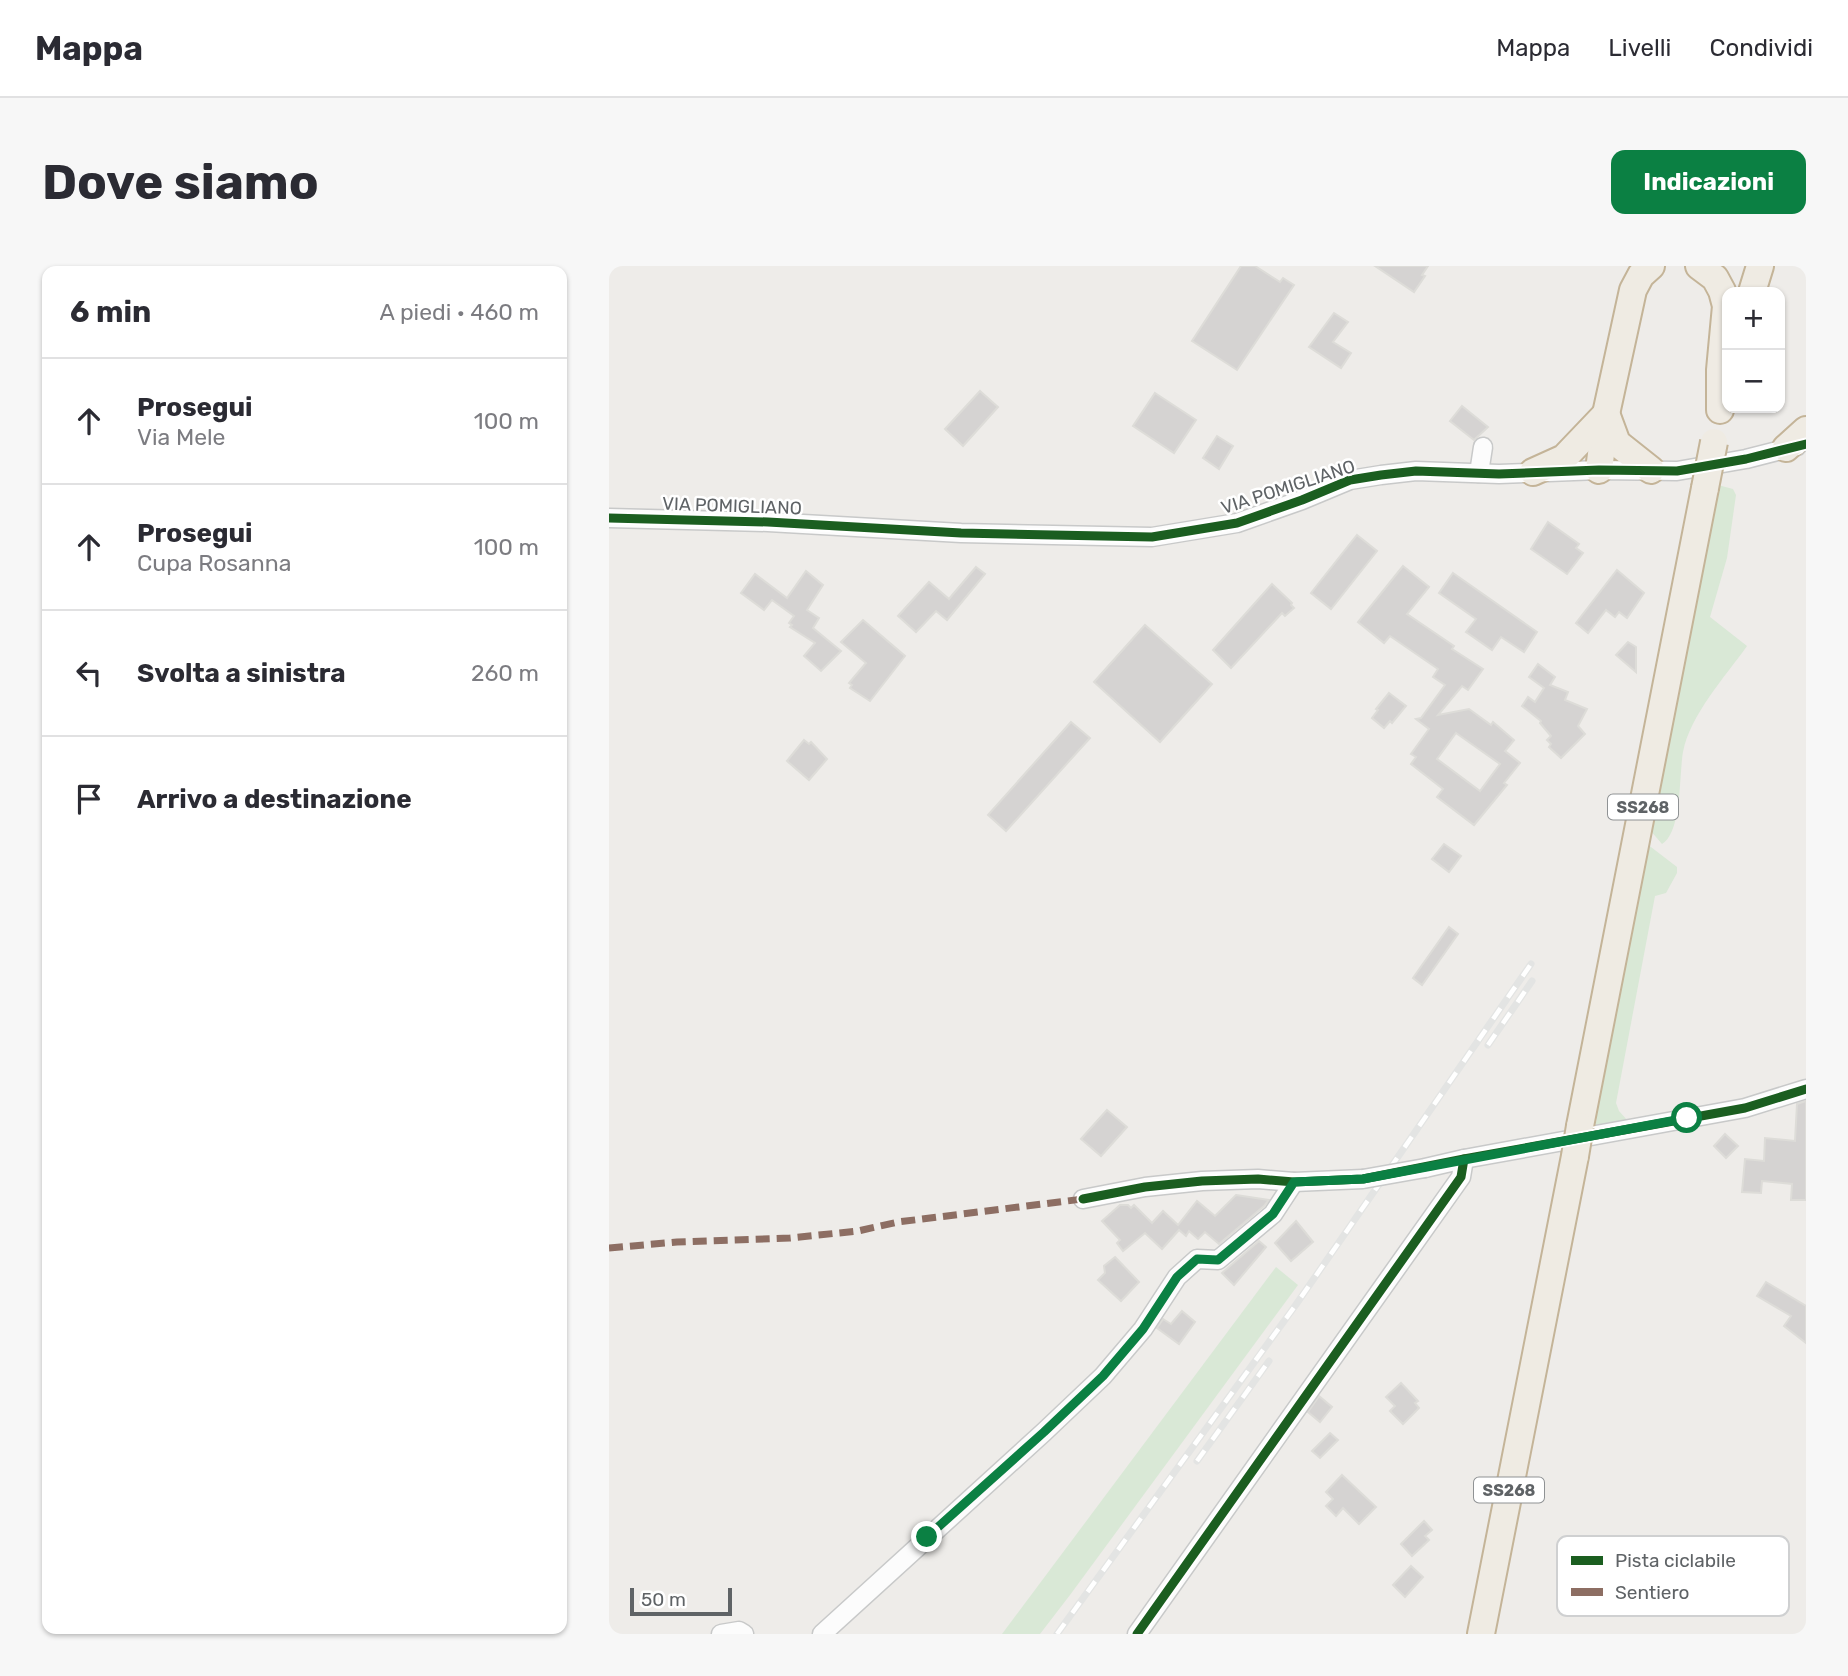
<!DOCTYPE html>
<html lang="it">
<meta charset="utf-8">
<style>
:root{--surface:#fff;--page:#f7f7f7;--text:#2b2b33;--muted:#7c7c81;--line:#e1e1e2;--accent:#0b8043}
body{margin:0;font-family:Rubik,sans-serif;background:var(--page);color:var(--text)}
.controls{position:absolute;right:21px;top:21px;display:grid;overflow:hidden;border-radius:14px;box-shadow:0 2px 5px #0004}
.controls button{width:63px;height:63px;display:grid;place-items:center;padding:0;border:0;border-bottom:2px solid var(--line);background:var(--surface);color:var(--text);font:35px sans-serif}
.scale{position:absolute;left:21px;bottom:18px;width:102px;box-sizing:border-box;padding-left:7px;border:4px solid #5f6366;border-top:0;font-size:19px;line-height:24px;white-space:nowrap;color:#5f6366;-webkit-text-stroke:5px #fff;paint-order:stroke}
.stop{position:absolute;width:21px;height:21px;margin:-16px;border:5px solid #0b8043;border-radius:50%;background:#fff}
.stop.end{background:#0b8043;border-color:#fff;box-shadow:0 2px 7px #0008}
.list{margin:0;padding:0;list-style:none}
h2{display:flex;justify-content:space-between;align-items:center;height:91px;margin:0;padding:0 28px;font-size:30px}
h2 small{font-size:23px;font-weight:400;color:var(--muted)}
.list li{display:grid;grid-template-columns:46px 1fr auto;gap:21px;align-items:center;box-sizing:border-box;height:126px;padding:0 28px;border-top:2px solid var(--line)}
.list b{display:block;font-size:26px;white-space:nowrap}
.list p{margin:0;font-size:23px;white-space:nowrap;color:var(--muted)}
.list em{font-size:23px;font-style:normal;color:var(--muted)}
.icon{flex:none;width:38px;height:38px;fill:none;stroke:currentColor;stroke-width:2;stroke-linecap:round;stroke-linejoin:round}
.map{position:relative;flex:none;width:1197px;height:1368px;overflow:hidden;border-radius:14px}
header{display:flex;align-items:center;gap:42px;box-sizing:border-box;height:98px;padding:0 35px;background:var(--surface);border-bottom:2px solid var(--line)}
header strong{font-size:33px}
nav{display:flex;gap:38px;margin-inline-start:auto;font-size:24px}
.intro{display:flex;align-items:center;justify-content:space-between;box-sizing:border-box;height:168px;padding:0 42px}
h1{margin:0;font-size:49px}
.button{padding:18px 32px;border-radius:14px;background:var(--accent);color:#fff;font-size:24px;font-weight:700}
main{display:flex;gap:42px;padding:0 42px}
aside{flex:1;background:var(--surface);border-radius:14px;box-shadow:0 2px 5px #0004}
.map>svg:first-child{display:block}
.green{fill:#d9e8d6}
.building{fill:#d5d3d2;stroke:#dddcd8;stroke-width:2;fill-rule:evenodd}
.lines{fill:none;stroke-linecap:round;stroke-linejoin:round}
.minor-casing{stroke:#c8c9c9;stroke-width:21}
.highway-casing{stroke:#c4b498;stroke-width:30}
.minor{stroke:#fcfcfc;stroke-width:18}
.highway{stroke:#efebe3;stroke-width:26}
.rail-casing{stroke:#e3e4e3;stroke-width:7}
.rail{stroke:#fff;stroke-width:4.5;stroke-dasharray:13;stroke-linecap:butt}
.minor-bridge-casing{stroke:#c8c9c9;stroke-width:21;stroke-linecap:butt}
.highway-bridge-casing{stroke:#c4b498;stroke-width:30;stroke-linecap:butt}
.minor-bridge{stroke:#fcfcfc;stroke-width:18}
.highway-bridge{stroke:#efebe3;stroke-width:26}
.quiet{stroke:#8d6e63;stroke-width:7;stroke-dasharray:14 7;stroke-linecap:butt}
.cycleway-casing{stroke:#fff;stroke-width:13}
.cycleway{stroke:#1b5e20;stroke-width:9}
.route{stroke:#0b8043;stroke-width:9}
.labels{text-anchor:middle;stroke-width:5;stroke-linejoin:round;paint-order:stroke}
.shield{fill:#fff;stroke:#8f9294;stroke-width:2}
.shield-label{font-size:16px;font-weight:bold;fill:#5f6366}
.street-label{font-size:18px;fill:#5f6366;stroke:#fff}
.key{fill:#fff;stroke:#cfd0d1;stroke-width:2}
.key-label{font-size:19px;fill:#5f6366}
</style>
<header>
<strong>Mappa</strong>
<nav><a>Mappa</a><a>Livelli</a><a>Condividi</a></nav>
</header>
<div class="intro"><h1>Dove siamo</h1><a class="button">Indicazioni</a></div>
<main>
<aside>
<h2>6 min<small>A piedi · 460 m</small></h2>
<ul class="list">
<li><svg class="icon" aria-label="ahead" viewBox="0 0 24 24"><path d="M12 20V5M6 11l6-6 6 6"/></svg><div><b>Prosegui</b><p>Via Mele</p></div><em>100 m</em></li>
<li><svg class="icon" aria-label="ahead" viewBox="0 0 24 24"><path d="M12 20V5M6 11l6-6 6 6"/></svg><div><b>Prosegui</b><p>Cupa Rosanna</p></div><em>100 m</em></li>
<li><svg class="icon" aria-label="left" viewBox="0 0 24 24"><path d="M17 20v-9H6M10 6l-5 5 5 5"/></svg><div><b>Svolta a sinistra</b></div><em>260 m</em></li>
<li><svg class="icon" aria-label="arrive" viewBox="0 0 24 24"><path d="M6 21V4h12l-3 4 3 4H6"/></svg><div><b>Arrivo a destinazione</b></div></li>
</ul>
</aside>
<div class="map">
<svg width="1197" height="1368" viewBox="0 0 1197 1368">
<rect width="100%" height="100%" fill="#eeece9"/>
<g class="green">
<path d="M1109,219L1124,223L1127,229L1118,292L1101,351L1138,380C1116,411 1081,449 1074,486C1070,508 1073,567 1053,578L1041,564Z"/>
<polygon points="1038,578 1068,601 1068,607 1057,627 1046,630 1007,837 1010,845 1018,854 1014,860 984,867 988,853 985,849"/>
<polygon points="667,1001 689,1019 461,1329 431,1368 393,1368"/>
</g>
<g class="building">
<polygon points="632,0 646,0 671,16 674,12 685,19 628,104 583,75"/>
<polygon points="766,0 819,0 813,9 816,10 805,26"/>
<polygon points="725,47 739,56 724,76 742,87 732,102 700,81"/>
<polygon points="371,125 389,141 354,180 336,163"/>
<polygon points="546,127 587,154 565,187 524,160"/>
<polygon points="853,140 879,161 865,174 841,155"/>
<polygon points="608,170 624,180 610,203 594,192"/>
<polygon points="939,256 970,278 967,282 974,287 958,308 922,283"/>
<polygon points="748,269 768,285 722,343 702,327"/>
<path d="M794,300L820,321L798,348L845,380L843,383L874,403L859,424L853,420L829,449L860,443L882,459L884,456L905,474L896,485L911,497L895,517L898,519L865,559L828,531L834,523L802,498L807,491L802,488L820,463L807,453L812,452L836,419L824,411L829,403L781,370L775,377L749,356ZM847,467L891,498L871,525L828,493Z"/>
<polygon points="367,301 376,308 338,354 327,345 307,366 289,350 320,316 340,333"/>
<polygon points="1008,304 1035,327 1018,352 1010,346 1006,351 997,344 979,367 967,357"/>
<polygon points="197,305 214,319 198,344 210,352 204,362 232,385 212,405 195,390 206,377 181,361 183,359 180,357 185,350 163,334 155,344 132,327 146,308 178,332"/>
<polygon points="844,307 928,366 915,386 892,371 883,384 857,366 867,353 830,327"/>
<polygon points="663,318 683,337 682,339 685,342 676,350 673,347 622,402 604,384"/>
<polygon points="254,354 296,390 261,435 241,422 243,419 240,417 257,397 232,376"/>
<polygon points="536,359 603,418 551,476 485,416"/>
<polygon points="1019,376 1027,381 1027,406 1007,389"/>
<polygon points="929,398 946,411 941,419 959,426 956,434 978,443 969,460 976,468 952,492 940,481 942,478 938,474 942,470 931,457 932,455 913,440 919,431 926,436 935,422 920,411"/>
<polygon points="780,427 797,440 783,457 781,455 775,462 763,452 769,444 767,443"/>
<polygon points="462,456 481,472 397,565 379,549"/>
<polygon points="195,474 200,478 202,476 218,493 200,514 178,495"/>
<polygon points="835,578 852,590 840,606 823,593"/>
<polygon points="840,661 849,668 813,719 804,712"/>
<polygon points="1197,835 1197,934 1182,934 1183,918 1153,915 1152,927 1133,926 1136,893 1155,895 1156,872 1186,875 1188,838"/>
<polygon points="498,844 518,861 492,890 472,873"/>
<polygon points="1116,868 1129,880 1117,892 1105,880"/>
<polygon points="627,929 660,934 655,940 610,978 596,966 589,973 580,965 577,970 570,964 553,983 536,967 514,985 508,977 511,974 493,955 511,939 519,939 522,942 525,939 543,957 554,945 569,959 588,935 606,950"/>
<polygon points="687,955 704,976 682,995 666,977"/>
<polygon points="650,975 657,981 625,1019 613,1007"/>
<polygon points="506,991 530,1016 512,1035 489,1014 496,1007 495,1000"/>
<polygon points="1157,1016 1197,1040 1197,1077 1175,1060 1182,1050 1148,1030"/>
<polygon points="573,1045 586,1056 570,1078 548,1062 554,1053 562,1058"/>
<polygon points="792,1117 809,1135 806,1137 810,1142 794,1158 781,1145 786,1140 777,1131"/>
<polygon points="710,1130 723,1141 711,1156 699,1146"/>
<polygon points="721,1167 729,1174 711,1192 703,1185"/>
<polygon points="733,1209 767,1241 750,1258 734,1242 727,1250 717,1240 724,1233 717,1226"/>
<polygon points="815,1255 823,1264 816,1270 820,1274 803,1290 792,1278"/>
<polygon points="802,1300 814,1311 796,1331 784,1319"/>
</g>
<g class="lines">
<defs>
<g id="minor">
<polyline points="870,207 874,181"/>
<polyline points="0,252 159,256 352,267 543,271 628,257 693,234 741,214 772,209 807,205 890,208 990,204 1068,205 1137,193 1188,180"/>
<polyline points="816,902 855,893 1136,842 1197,823"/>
<polyline points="474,933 536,921 593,915 649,913 685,916 754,913"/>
<polyline points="112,1368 130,1365 135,1368"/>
<polyline points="213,1368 435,1166 494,1110 534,1063 568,1011 588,993 609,994 664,948 685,916"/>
<polyline points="528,1368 852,911 855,893"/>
</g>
<g id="highway">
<polyline points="1090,0 1106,12 1113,25 1117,40 1111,104 1111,144"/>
<polyline points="1143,26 1151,0"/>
<polyline points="998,150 1008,177 1042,204"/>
<polyline points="1177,182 1197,164"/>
<polyline points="990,204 997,148 1024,24 1032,9 1042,0"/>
<polyline points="924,206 955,192 997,148"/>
<polyline points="971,860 1096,222"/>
<polyline points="872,1368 966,890"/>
</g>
</defs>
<use href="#minor" class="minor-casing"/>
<use href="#highway" class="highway-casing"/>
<use href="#minor" class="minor"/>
<use href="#highway" class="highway"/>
<defs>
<g id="rail">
<polyline points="879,779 923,715"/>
<polyline points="588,1195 660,1095"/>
<polyline points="448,1368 686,1040 922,698"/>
</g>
</defs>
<use href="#rail" class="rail-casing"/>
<use href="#rail" class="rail"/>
<defs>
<polyline id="minor-bridge" points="754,913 816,902"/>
<g id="highway-bridge">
<polyline points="1096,222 1105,176"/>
<polyline points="966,890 971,860"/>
</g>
</defs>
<use href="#minor-bridge" class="minor-bridge-casing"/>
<use href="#highway-bridge" class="highway-bridge-casing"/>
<use href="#minor-bridge" class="minor-bridge"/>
<use href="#highway-bridge" class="highway-bridge"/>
<polyline class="quiet" points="0,982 68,976 181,972 249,965 289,956 474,933"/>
<defs>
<g id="cycleway">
<polyline points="0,252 159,256 352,267 543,271 628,257 693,234 741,214 772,209 807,205 890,208 990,204 1068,205 1137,193 1197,178"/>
<polyline points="474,933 536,921 593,915 649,913 685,916 754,913 855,893 1136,842 1197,823"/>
<polyline points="528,1368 852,911 855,893"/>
</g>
</defs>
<use href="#cycleway" class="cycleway-casing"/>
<use href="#cycleway" class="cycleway"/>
</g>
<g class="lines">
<polyline class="route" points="318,1271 435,1166 494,1110 534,1063 568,1011 588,993 609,994 664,948 685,916 754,913 1078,852"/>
</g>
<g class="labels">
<g class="shield">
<rect x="999" y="528.5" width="70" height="25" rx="5"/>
<rect x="865" y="1211.5" width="70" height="25" rx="5"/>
</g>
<g class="shield-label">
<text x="1034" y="547">SS268</text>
<text x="900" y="1230">SS268</text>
</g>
<g class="street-label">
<text transform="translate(679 221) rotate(-18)" y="6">VIA POMIGLIANO</text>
<text transform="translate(123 240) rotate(2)" y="6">VIA POMIGLIANO</text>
</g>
</g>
<rect x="948" y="1270" width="232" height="80" rx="10" class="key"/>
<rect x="962" y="1290" width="32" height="9" fill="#1b5e20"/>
<rect x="962" y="1322" width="32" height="8" fill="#8d6e63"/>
<g class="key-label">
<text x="1006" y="1301">Pista ciclabile</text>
<text x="1006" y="1333">Sentiero</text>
</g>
</svg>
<div class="controls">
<button>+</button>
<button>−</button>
</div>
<div class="scale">50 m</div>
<div class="stop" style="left:1078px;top:852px"></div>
<div class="stop end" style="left:318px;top:1271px"></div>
</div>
</main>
